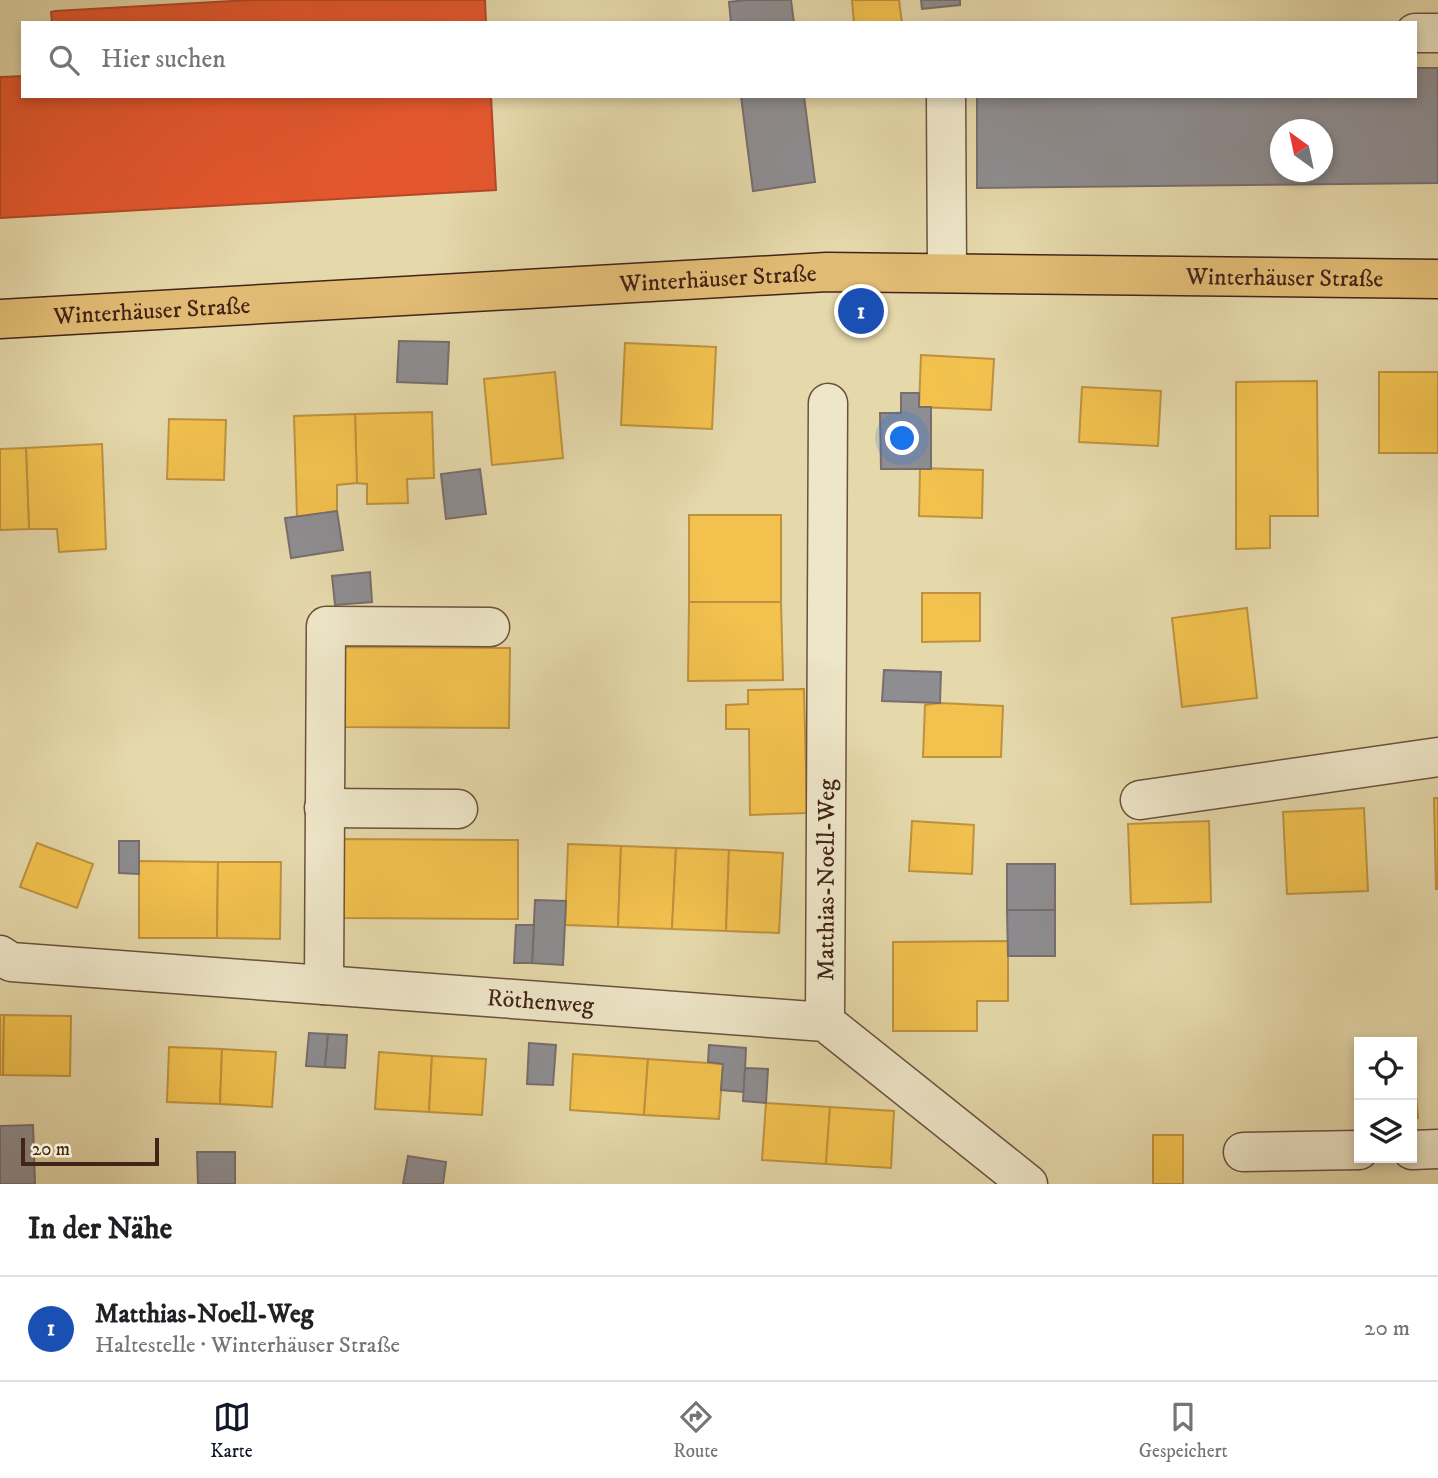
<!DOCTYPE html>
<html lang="de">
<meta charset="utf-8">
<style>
:root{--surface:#fff;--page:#f2f2f2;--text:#202124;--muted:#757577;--line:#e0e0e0;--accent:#111827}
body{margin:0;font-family:"IM FELL DW Pica",serif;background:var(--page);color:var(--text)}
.controls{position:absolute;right:21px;bottom:21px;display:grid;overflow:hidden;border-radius:0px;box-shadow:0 4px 10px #0003}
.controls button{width:63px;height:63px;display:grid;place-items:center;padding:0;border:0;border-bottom:2px solid var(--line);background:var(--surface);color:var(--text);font:35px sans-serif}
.compass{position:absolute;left:1270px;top:119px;width:63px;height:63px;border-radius:50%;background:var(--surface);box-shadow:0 4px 10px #0003;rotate:327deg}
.scale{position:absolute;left:21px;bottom:18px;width:138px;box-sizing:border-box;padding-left:7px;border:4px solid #432418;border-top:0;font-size:19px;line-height:24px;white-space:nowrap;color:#432418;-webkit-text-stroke:5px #eee6c8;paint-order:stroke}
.you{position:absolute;left:903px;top:439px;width:24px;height:24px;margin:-18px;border:5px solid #fff;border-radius:50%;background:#1a73e8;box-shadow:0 0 0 10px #1a73e833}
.badge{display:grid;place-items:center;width:46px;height:46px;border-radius:50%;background:var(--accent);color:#fff;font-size:23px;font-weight:700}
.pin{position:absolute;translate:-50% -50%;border:4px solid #fff;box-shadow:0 2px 7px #0006}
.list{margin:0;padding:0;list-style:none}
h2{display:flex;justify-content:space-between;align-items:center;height:91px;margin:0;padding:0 28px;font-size:30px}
h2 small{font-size:23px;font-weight:400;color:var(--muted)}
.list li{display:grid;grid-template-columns:46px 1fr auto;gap:21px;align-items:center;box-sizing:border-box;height:105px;padding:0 28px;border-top:2px solid var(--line)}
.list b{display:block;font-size:26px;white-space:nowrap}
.list p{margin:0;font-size:23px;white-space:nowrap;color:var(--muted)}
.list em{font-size:23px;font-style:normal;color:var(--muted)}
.icon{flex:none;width:38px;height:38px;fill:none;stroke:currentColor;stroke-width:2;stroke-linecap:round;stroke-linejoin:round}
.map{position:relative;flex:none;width:1438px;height:1184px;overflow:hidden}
.search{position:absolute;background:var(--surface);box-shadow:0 4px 10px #0003;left:21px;right:21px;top:21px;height:77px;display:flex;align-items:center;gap:18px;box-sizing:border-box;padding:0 24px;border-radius:0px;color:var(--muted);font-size:26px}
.sheet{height:196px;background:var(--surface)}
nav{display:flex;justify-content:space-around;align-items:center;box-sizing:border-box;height:98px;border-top:2px solid var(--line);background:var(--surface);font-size:19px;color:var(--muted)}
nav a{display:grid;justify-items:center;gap:4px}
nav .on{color:var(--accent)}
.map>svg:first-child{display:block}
.homes{fill:#f2c14e;stroke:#be923e;stroke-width:2}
.shops{fill:#e4572e;stroke:#b44827;stroke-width:2}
.industry{fill:#8d8d92;stroke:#776e6d;stroke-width:2;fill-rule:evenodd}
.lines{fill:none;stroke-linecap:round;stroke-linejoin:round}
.minor-casing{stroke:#6c513c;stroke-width:41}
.major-casing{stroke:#432418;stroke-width:41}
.minor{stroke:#eee6c8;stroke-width:38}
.major{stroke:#e2bc75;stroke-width:38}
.labels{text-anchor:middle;stroke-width:7;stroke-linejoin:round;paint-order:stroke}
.street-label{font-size:24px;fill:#432418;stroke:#eee6c8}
</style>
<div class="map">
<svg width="1438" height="1184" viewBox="0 0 1438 1184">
<rect width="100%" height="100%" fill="#e5d8aa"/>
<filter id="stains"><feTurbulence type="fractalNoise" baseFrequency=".00286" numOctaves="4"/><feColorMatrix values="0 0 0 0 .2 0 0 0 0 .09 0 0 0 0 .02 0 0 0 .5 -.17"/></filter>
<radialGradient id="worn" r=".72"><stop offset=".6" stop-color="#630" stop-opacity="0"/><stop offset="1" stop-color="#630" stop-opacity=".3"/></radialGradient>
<g class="homes">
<polygon points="852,0 899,0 902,23 854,23"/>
<polygon points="625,343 716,347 712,429 621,425"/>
<polygon points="921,355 994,359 991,410 919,407"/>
<polygon points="555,372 563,458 492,465 484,379"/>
<rect x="1379" y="372" width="59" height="81"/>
<polygon points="1317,381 1318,516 1270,516 1270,548 1236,549 1236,382"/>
<polygon points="1082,387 1161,391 1158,446 1079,442"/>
<polygon points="432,412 434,478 407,479 408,503 367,504 367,484 357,483 355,414"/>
<polygon points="355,414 357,483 337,485 337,511 297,517 294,416"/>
<polygon points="169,419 226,420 224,480 167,479"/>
<polygon points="102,444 106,549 59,552 57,529 29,529 26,448"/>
<polygon points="26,448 29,529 0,530 0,449"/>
<polygon points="920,468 983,470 982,518 919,516"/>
<rect x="689" y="515" width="92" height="87"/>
<polygon points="922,593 980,593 980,641 922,642"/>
<polygon points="689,602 781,602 783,680 688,681"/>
<polygon points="1247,608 1257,698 1182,707 1172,618"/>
<polygon points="345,647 510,648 509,728 344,727"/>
<polygon points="804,689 807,813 750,815 749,729 726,729 726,705 748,704 748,690"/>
<polygon points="940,703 1003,706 1001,757 923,757 925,705"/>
<polygon points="1434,798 1438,798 1438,889 1436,889"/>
<polygon points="1364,808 1368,891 1287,894 1283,812"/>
<polygon points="912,821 974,825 972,874 909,871"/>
<polygon points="1209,821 1211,902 1131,904 1128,824"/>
<polygon points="343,839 518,840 518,919 343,918"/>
<polygon points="37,843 93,864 77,908 20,887"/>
<polygon points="568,844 621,846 618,927 565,925"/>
<polygon points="621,846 676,848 672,929 618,927"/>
<polygon points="676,848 729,850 726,931 672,929"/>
<polygon points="729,850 783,853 779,933 726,931"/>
<polygon points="139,861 218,862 217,938 139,938"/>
<polygon points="218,862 281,862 280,939 217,938"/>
<polygon points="1008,941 1008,1001 977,1001 977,1031 893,1031 893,942"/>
<polygon points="0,1015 4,1015 3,1075 0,1075"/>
<polygon points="4,1015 71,1016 70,1076 3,1075"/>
<polygon points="169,1047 222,1049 220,1104 167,1102"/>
<polygon points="222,1049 276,1052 272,1107 220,1104"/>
<polygon points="379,1052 432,1056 429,1112 375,1109"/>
<polygon points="573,1054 648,1059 644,1115 570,1110"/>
<polygon points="432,1056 486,1059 482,1115 429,1112"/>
<polygon points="648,1059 723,1064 719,1119 644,1115"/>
<polygon points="1412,1074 1414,1074 1418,1118 1412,1118"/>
<polygon points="766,1103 830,1107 826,1164 762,1160"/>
<polygon points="830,1107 894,1111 891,1168 826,1164"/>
<rect x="1153" y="1135" width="30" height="49"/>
</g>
<g class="shops">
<polygon points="250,0 485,0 486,23 52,23 51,12 55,11"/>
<polygon points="23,76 23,96 491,96 496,190 0,218 0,77"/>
</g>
<g class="industry">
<polygon points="746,0 791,0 794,23 731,23 729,2"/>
<polygon points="921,0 960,0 960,5 922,9"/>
<path d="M1415,68H1438V183L977,188V96H1415ZM1280,130H1322V172H1280Z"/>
<polygon points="741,96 804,96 815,182 753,191"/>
<polygon points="399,341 449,342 447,384 397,382"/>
<polygon points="901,393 919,393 919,407 931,407 931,469 881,469 880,413 901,413"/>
<polygon points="480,469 486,514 446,519 441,474"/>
<polygon points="337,511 343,550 291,558 285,518"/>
<polygon points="370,572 372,602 335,605 332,576"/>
<polygon points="884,670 941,672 940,703 882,701"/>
<polygon points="119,841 139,841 139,874 119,873"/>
<rect x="1007" y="864" width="48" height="46"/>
<polygon points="535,900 566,901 563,965 532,963"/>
<polygon points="1007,910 1055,910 1055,956 1008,956"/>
<polygon points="516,925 534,925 532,963 514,963"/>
<polygon points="309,1033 328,1034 325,1067 306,1066"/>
<polygon points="328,1034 347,1035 345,1068 325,1067"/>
<polygon points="529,1043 556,1045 553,1085 527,1084"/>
<polygon points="709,1045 746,1048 744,1092 721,1090 723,1064 708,1062"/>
<polygon points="745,1068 768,1069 766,1103 743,1101"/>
<polygon points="33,1125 35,1184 0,1184 0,1126"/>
<polygon points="197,1152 235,1152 235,1184 198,1184"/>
<polygon points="408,1156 446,1162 443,1184 403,1184"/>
</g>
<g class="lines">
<defs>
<g id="minor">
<polyline points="1415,33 1438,33"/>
<polyline points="946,96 947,273"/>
<polyline points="1140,800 1438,757"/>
<polyline points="324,808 458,809"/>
<path id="s1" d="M0,955L11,962L825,1022L1028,1184"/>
<polyline points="324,985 326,626 490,627"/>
<path id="s2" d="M825,1022L828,403"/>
<polyline points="1412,1150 1438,1149"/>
<polyline points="1243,1152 1359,1150"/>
</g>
<g id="major">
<path id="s3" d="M0,319L827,272L1438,279"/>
</g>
</defs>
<use href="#minor" class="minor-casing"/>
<use href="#major" class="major-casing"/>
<use href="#minor" class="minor"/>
<use href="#major" class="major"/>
</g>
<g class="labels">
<g class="street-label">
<text dy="8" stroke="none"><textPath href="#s3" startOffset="1286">Winterhäuser Straße</textPath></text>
<text dy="8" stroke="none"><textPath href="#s3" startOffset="719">Winterhäuser Straße</textPath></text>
<text dy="8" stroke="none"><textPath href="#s3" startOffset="152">Winterhäuser Straße</textPath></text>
<text dy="8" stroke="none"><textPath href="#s2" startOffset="142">Matthias-Noell-Weg</textPath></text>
<text dy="8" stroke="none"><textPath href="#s1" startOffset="544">Röthenweg</textPath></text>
</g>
</g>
<rect width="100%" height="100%" filter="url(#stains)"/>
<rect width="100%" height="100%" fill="url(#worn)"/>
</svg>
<div class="controls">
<button><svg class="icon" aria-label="locate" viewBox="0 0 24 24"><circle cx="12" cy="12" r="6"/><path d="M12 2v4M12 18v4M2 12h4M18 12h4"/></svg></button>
<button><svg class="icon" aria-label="layers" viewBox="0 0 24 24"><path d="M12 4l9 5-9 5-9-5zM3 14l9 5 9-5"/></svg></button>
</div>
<svg class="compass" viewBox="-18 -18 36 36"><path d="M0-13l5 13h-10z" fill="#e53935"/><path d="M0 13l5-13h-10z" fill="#757577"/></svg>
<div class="scale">20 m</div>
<div class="you"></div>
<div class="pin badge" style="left:861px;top:311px;background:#1a4fb4">1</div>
<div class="search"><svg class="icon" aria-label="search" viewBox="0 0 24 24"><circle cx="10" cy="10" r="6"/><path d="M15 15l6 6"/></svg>Hier suchen</div>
</div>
<section class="sheet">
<h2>In der Nähe<small></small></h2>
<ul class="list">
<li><span class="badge" style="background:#1a4fb4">1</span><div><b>Matthias-Noell-Weg</b><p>Haltestelle · Winterhäuser Straße</p></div><em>20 m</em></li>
</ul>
</section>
<nav>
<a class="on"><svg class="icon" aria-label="map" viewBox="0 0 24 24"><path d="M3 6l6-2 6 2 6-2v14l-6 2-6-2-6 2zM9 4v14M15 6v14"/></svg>Karte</a>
<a><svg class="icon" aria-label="directions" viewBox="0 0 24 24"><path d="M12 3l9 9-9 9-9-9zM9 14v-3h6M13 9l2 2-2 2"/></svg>Route</a>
<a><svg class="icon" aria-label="saved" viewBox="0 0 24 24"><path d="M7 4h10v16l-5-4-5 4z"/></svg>Gespeichert</a>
</nav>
